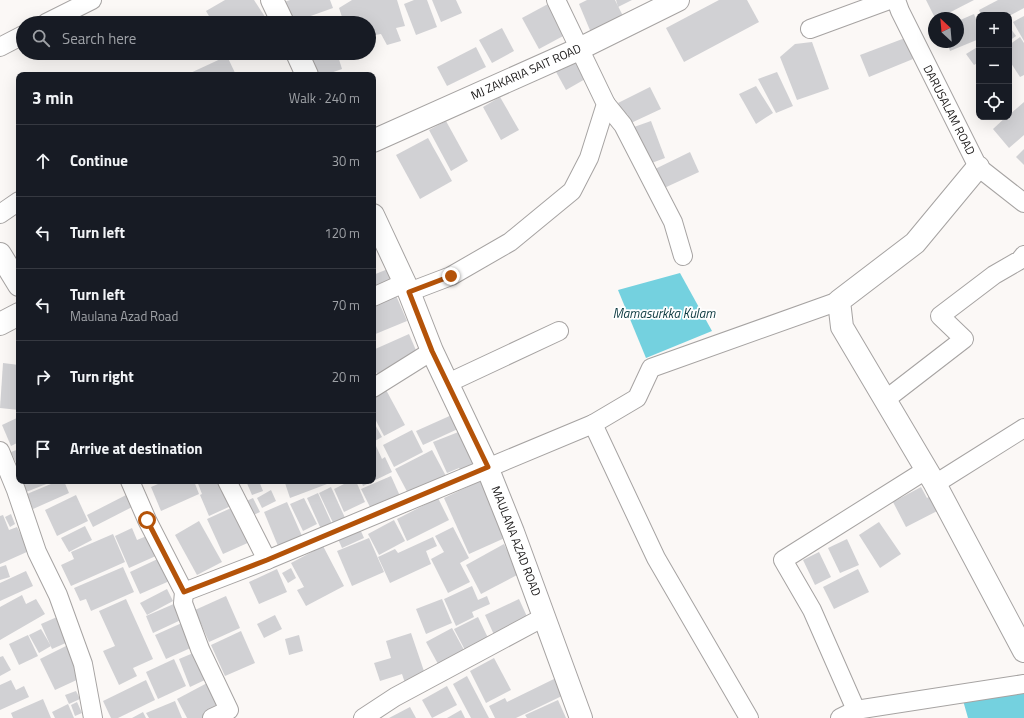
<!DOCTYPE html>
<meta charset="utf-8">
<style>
:root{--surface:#171b24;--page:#242831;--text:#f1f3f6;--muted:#9ea1a6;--line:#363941}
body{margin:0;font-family:"Titillium Web",sans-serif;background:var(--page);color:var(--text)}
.controls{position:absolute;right:12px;top:12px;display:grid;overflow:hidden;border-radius:8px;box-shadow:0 4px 16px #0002}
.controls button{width:36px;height:36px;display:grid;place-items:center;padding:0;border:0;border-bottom:1px solid var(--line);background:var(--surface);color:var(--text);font:20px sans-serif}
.compass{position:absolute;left:928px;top:12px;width:36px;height:36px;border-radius:50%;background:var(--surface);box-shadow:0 4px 16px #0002;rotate:334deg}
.stop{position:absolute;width:12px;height:12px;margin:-9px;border:3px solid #b45309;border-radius:50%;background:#fff}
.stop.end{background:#b45309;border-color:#fff;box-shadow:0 1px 4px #0008}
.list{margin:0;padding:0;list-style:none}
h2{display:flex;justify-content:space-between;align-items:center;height:52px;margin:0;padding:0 16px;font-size:17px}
h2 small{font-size:13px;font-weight:400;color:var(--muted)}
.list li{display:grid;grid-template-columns:26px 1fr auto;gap:12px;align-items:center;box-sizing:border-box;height:72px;padding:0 16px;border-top:1px solid var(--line)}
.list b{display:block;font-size:15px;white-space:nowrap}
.list p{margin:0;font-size:13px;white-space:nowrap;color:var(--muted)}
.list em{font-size:13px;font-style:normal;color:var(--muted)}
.icon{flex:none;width:22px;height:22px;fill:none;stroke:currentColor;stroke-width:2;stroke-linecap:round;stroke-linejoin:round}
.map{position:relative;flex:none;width:1024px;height:718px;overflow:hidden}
.search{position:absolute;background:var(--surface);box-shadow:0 4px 16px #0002;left:16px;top:16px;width:360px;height:44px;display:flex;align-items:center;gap:10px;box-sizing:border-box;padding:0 14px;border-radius:22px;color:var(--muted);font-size:15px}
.panel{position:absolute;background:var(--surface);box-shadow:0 4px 16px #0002;left:16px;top:72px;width:360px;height:412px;border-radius:8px}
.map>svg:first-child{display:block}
.water{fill:#74d1df}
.building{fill:#d1d1d4}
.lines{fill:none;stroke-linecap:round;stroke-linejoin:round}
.street-casing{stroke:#a6a3a2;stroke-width:20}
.secondary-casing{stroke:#a6a3a2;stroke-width:24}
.street{stroke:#fff;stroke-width:18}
.secondary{stroke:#fff;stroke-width:22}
.route{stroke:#b45309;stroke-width:5}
.labels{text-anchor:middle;stroke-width:3.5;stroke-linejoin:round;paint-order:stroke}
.street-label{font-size:12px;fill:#171515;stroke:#fff}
.water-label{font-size:13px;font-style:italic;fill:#0e3b41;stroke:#fff}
</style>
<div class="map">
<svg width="1024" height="718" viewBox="0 0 1024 718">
<rect width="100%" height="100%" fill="#fbf8f6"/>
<g class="water">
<polygon points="680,273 712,331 646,358 618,290"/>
<polygon points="1024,687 1024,718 968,718 962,697"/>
</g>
<g class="building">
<polygon points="225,0 254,0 269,23 213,23 206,11"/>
<polygon points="290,0 330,0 333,8 291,23 281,3"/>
<polygon points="352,0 397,0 405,26 396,28 401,41 387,45 381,34 369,36 369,23 344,23 339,8"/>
<polygon points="414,0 427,0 437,27 416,35 404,4"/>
<polygon points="432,0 456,0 462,13 441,22"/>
<polygon points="587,0 615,0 624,18 592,35 579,4"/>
<polygon points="616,0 632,0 618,7"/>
<polygon points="719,0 747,0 759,22 684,62 666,28"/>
<polygon points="926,0 974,0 939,18 935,18"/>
<polygon points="998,0 1024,0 1024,8 1009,16 981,15 979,10"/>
<polygon points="548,4 565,35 539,49 522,18"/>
<polygon points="974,14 979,27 979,39 950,51 947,42 958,42 958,21"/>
<polygon points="1024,16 1024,41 1013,22"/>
<polygon points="1009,26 1016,36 1009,41"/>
<polygon points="502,28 514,51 492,63 479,40"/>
<polygon points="1020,37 1024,43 1024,75 1020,77 1009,60 1009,45"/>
<polygon points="905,38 913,59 869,77 860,55"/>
<polygon points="812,42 829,89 797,100 780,57 795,44"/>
<polygon points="979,46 979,62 974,65 966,54"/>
<polygon points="476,47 486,67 447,86 437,67"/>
<polygon points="231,53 249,53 235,60"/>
<polygon points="309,53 337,53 342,69 325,75 317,75"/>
<polygon points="227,56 236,75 186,75"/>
<polygon points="576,58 587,78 566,90 555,70"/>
<polygon points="777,72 793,106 776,113 758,79"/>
<polygon points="756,86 773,113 756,124 739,94"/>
<polygon points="650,87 661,109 631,123 627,114 624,115 618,103"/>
<polygon points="500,97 519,130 501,140 483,107"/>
<polygon points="1024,102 1024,135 1009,148 993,129 1006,117 1009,117 1009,115"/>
<polygon points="446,121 468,161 451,171 429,130"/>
<polygon points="651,121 665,158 649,164 634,127"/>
<polygon points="428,138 452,181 420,199 396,155"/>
<polygon points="1024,149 1024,165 1016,157"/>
<polygon points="690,152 699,172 662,189 653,170"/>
<polygon points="388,269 395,285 373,294 373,275"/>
<polygon points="395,293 407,321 373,335 373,303"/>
<polygon points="409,334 418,355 377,374 373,365 373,350"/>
<polygon points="3,363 19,365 19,410 0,408"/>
<polygon points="385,388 405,425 384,436 373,415 373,395"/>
<polygon points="454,414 460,428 423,445 416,431"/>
<polygon points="19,417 19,442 11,446 2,425"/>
<polygon points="373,421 382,437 373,442"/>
<polygon points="412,430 423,452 394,467 383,445"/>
<polygon points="461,431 477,467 462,473 459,468 447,473 433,442"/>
<polygon points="376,446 382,459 385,457 392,472 363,486 361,481 373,481 373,448"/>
<polygon points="19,449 19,464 17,465 11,452"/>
<polygon points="432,450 447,478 410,497 395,469"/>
<polygon points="391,476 400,496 371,509 361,489"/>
<polygon points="482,480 507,537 469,554 444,498"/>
<polygon points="22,481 54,481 26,492"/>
<polygon points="58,481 64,481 69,493 33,509 27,494"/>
<polygon points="165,481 194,481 199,494 161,511 151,487"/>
<polygon points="197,481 220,481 231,506 209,516 200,495 202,494"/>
<polygon points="246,481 259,481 263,491 252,495"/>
<polygon points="291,481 335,481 290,498 285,483"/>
<polygon points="350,481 356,481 365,502 344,512 334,489"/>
<polygon points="331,487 346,520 334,525 319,493"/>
<polygon points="921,487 927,498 937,492 945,507 906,527 893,502"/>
<polygon points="271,490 276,501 262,508 257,498"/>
<polygon points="130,493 136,505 93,527 87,515"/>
<polygon points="318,493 332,524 321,529 307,498"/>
<polygon points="76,495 88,521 57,536 45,510"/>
<polygon points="253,498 260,512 249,517 242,503"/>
<polygon points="304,498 317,524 303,531 290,504"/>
<polygon points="438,498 449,520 407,541 397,519"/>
<polygon points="287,502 302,536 278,546 264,512"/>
<polygon points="231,508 239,524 243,522 252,541 223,554 207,519"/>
<polygon points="11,514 15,524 10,527 5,517"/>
<polygon points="3,515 9,530 17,527 29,551 0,564 0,516"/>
<polygon points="394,520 405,541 379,555 368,534"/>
<polygon points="199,521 222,562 197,575 175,535"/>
<polygon points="879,522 901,554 880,568 859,535"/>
<polygon points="85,526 92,540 69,552 61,538"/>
<polygon points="453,527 469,558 460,563 470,582 448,593 431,559 444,552 435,536"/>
<polygon points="132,528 137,540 149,535 158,555 129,568 115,536"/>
<polygon points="360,529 364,538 342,548 338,539"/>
<polygon points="113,534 125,562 71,586 61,565 74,559 71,552"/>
<polygon points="433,537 437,546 426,551 431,564 390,583 378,557 395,549 398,553"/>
<polygon points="369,538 384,572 352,586 337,551"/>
<polygon points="847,539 859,565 840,573 828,548"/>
<polygon points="504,544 519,574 481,594 466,565"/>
<polygon points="323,546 344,586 306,606 297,590 304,587 291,563"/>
<polygon points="819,552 831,577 815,585 803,560"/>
<polygon points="164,556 174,579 140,594 130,572"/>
<polygon points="6,565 10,577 0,580 0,567"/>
<polygon points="123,567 134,592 91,611 86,599 80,601 74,588"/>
<polygon points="291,568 296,578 288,583 282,573"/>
<polygon points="277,569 287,592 259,604 249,582"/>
<polygon points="858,569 869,592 834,609 823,587"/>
<polygon points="26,571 33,586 0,601 0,583"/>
<polygon points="472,586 478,600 487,596 490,604 472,612 474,617 456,626 444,599"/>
<polygon points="167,589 173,601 147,615 140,603"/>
<polygon points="22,595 26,604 36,599 45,614 0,640 0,607"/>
<polygon points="226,596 240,628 209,642 195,610"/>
<polygon points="126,599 153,659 133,668 137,676 119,685 103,651 115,646 99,611"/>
<polygon points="442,599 452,623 426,634 416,609"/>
<polygon points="519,599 529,621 495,637 485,615"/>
<polygon points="176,603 183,619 153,633 146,616"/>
<polygon points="275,615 282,629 264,638 257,624"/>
<polygon points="57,617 68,642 52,649 41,624"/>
<polygon points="478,617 489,640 466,652 454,629"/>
<polygon points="184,622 195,646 166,659 155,635"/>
<polygon points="452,628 464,650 438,664 426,642"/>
<polygon points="41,629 51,646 39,653 29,635"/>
<polygon points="241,631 255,663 225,676 211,645"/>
<polygon points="411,633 426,677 405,683 402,674 380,681 374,663 391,658 386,641"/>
<polygon points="28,635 38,656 19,665 9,644"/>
<polygon points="299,635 303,651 289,655 285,639"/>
<polygon points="66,646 81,678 55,690 40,659"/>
<polygon points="198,651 209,678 190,687 179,659"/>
<polygon points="3,656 11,670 0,676 0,657"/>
<polygon points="494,658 511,690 486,703 470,671"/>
<polygon points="174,659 186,686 158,699 146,672"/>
<polygon points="467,676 489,718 471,718 453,684"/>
<polygon points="556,678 564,695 516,718 495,718 489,706 505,698 507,702"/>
<polygon points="11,680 16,690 24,686 29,697 0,710 0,685"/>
<polygon points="146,680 155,700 118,718 111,718 103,701"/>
<polygon points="209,682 222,708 204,718 187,718 177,699"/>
<polygon points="447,686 457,705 432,718 422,700"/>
<polygon points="76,691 80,699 69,704 65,695"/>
<polygon points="43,699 51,718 13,718 11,713"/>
<polygon points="558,700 566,718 527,718 525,715"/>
<polygon points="175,701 182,718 149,718 146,713"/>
<polygon points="77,702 82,713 75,716 71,705"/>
<polygon points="68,704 74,718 55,718 52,712"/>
<polygon points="410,707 416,718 389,718"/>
<polygon points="461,710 465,718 447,718"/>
<polygon points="143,712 146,718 132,718"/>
</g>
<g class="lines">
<defs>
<g id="street">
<polyline points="896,0 900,11 978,167 1024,203"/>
<polyline points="46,23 92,0"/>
<polyline points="810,29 889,0"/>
<polyline points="0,47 23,35"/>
<polyline points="606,104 623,125 673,222 683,256"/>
<polyline points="0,214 19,201"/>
<polyline points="409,292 451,276 510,242 572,191 589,158 606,104 556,0"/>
<polyline points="373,297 404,283"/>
<polyline points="448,383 559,331"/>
<polyline points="373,388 432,351"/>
<polyline points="885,400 964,339 940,316 994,275 1020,260 1024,255"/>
<polyline points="593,424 656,558 749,718"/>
<polyline points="0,451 16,490 37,552 58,595 83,664 93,718"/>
<polyline points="130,481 147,520 184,592 183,603 200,649 229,710 212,718"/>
<polyline points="227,481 267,560 593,424 637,398 651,368 839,301"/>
<polyline points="935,484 1024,428"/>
<polyline points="184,592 267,560"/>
<polyline points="856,710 812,610 783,560 926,470"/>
<polyline points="363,718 395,697 544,617"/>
<polyline points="840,718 856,710 1024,684"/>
</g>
<g id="secondary">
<polyline points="272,0 283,23"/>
<polyline points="297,53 307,75"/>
<polyline points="373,141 579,49 678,0"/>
<polyline points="978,167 915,243 839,301 842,327 935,484 1024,651"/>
<polyline points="373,215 409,292 432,351 487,467 513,532 581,718"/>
<polyline points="0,254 19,285"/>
<polyline points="0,324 19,314"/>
</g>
</defs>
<use href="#street" class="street-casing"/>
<use href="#secondary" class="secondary-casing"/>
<use href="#street" class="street"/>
<use href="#secondary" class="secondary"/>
</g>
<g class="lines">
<polyline class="route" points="147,520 184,592 267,560 488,467 432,351 409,292 451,276"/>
</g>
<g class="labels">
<g class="street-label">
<text transform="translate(526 72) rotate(-24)" y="4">MJ ZAKARIA SAIT ROAD</text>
<text transform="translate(949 110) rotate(63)" y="4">DARUSALAM ROAD</text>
<text transform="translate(516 541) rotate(69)" y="4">MAULANA AZAD ROAD</text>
</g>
<g class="water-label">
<text x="664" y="318">Mamasurkka Kulam</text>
</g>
</g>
</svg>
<div class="controls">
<button>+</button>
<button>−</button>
<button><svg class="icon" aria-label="locate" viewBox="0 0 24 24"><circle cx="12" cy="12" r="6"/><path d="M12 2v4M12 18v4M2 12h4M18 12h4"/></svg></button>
</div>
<svg class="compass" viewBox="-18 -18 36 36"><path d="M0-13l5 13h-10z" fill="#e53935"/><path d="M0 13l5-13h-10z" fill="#9ea1a6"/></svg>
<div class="stop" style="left:147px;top:520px"></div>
<div class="stop end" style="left:451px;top:276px"></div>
<div class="search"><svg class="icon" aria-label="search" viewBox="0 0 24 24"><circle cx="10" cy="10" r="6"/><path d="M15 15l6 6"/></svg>Search here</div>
<section class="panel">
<h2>3 min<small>Walk · 240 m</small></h2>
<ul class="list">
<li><svg class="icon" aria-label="ahead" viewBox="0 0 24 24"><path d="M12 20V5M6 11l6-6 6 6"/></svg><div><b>Continue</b></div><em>30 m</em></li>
<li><svg class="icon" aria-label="left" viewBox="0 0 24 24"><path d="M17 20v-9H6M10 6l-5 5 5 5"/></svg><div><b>Turn left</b></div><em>120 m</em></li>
<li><svg class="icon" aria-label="left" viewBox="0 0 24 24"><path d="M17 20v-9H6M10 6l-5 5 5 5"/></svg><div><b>Turn left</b><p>Maulana Azad Road</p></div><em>70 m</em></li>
<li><svg class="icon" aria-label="right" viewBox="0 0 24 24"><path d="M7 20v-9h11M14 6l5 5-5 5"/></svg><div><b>Turn right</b></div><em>20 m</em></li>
<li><svg class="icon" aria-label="arrive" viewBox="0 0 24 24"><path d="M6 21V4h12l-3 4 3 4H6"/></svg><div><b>Arrive at destination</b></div></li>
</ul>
</section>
</div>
